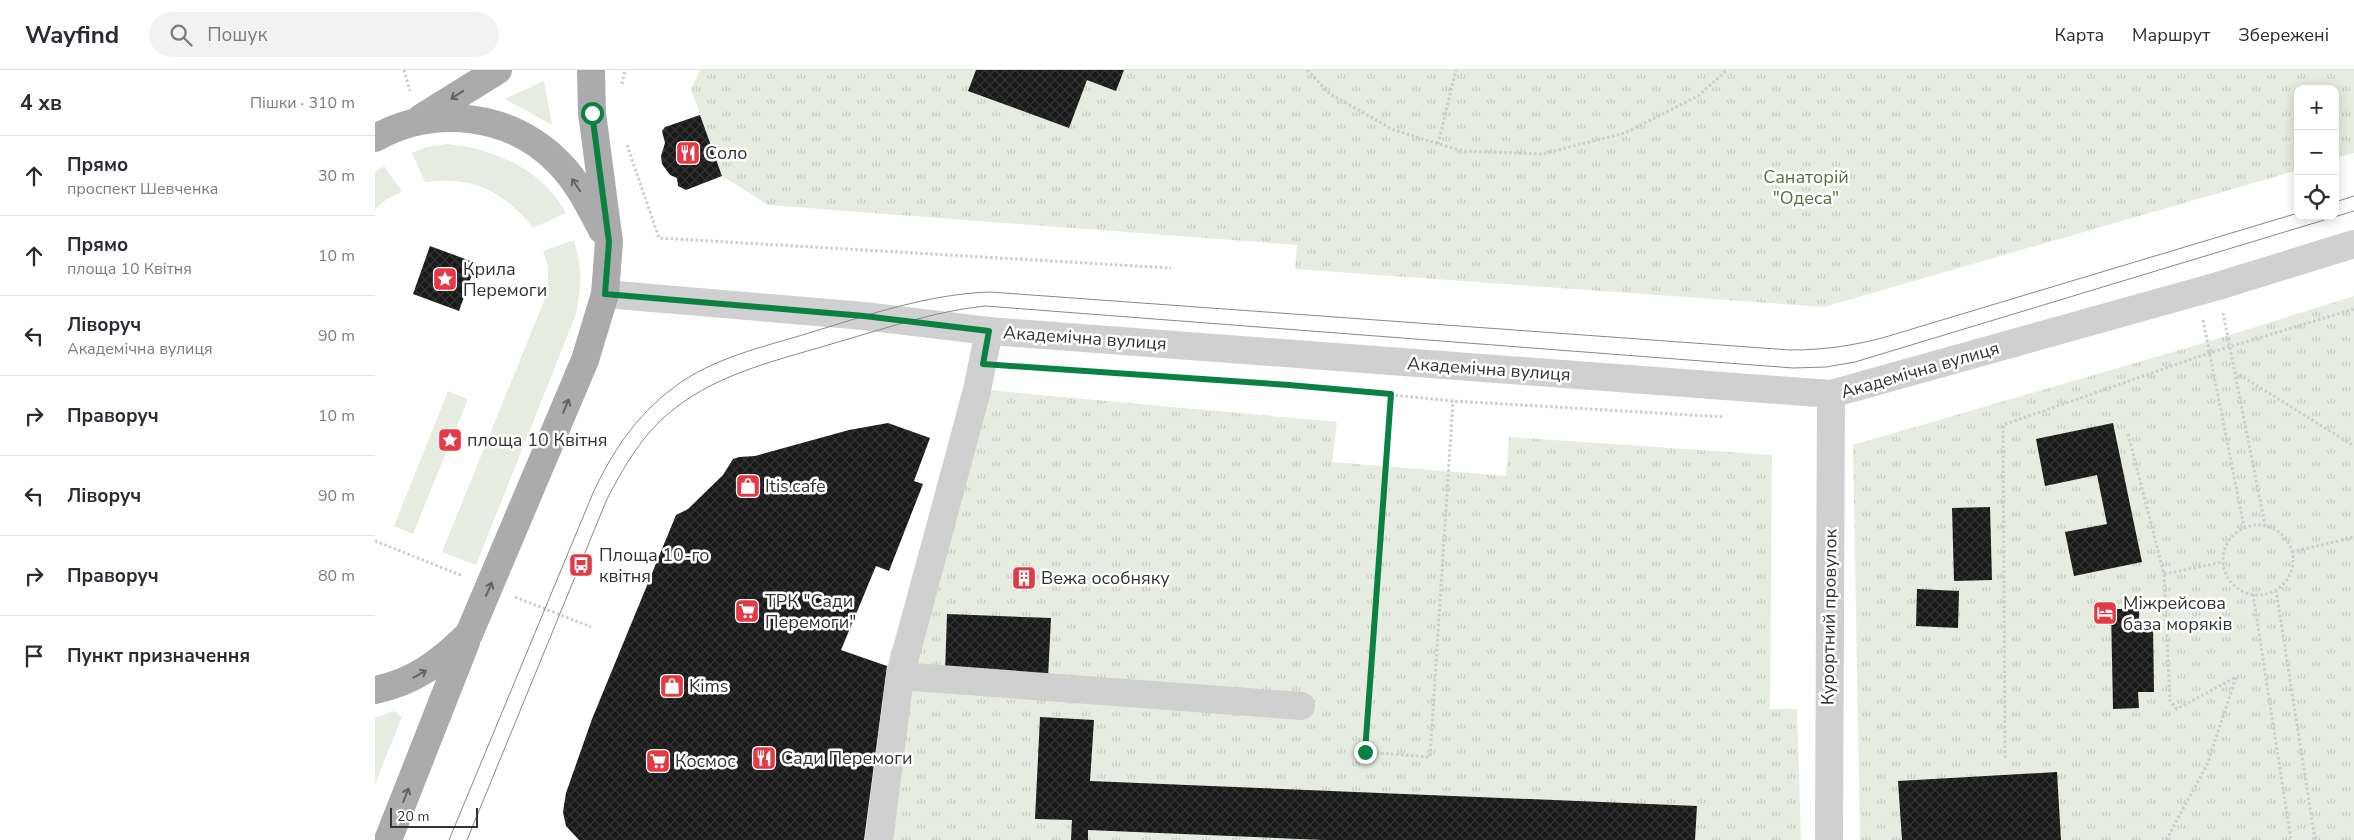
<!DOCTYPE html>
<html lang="uk">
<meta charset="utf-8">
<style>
:root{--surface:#fff;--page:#f2f2f3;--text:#2b2b33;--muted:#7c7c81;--line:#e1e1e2}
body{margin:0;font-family:"Nunito Sans",sans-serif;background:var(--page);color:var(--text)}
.controls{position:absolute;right:15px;top:15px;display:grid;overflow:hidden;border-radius:10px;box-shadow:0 2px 12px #0003}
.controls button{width:45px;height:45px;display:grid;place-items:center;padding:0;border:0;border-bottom:1px solid var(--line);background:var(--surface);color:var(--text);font:25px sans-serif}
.scale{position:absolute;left:15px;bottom:12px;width:88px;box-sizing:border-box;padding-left:5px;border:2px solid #333;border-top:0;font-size:14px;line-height:18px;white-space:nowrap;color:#333;-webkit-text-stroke:4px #fff;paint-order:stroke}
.stop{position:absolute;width:15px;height:15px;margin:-11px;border:4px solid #0b8043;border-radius:50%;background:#fff}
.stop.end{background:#0b8043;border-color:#fff;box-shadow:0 1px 5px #0008}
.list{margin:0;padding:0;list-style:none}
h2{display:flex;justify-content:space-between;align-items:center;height:65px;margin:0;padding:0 20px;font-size:21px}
h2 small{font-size:16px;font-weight:400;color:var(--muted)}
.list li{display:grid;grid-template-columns:32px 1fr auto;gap:15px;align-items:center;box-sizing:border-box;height:80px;padding:0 20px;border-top:1px solid var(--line)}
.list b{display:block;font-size:19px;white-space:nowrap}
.list p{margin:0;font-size:16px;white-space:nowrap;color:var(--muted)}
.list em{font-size:16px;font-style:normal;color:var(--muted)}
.icon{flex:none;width:28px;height:28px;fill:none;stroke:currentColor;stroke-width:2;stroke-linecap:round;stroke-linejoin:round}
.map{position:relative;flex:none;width:1979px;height:770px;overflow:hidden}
header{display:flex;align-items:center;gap:30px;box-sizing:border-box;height:70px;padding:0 25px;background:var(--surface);border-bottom:1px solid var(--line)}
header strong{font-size:24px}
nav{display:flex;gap:28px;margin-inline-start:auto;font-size:18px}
.search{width:350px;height:45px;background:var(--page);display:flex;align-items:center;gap:12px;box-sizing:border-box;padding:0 18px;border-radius:28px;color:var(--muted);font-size:19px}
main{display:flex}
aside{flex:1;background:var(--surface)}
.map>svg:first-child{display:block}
.grass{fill:#e6ecdf}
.park{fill:url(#park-tufts)}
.building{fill:url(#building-cross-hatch)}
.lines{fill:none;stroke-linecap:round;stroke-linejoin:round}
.path{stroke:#cdcdcd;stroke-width:3;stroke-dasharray:2.5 2.5;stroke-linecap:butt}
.minor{stroke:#d0d0d0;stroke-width:28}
.major{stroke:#ababab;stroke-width:28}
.tram{stroke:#888;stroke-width:1}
.oneway{stroke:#636363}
.route{stroke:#0b8043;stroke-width:6}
.labels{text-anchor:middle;stroke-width:5;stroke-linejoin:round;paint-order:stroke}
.poi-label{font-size:18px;fill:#333;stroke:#fff;text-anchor:start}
.park-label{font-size:18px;fill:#56703f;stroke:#fff}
.street-label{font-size:18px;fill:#333;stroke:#fff}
</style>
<header>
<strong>Wayfind</strong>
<div class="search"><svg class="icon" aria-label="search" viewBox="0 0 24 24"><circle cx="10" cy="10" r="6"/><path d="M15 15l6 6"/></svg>Пошук</div>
<nav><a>Карта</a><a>Маршрут</a><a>Збережені</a></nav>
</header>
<main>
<aside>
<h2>4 хв<small>Пішки · 310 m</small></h2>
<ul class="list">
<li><svg class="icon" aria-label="ahead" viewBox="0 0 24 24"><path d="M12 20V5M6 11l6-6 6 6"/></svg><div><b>Прямо</b><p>проспект Шевченка</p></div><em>30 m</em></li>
<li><svg class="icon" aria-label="ahead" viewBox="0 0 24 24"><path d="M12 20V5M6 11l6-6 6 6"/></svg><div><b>Прямо</b><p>площа 10 Квітня</p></div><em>10 m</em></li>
<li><svg class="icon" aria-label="left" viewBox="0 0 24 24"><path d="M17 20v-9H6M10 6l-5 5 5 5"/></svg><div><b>Ліворуч</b><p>Академічна вулиця</p></div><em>90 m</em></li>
<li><svg class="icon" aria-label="right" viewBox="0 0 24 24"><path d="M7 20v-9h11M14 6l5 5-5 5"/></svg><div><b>Праворуч</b></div><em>10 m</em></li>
<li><svg class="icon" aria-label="left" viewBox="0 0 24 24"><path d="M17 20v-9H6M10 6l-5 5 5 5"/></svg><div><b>Ліворуч</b></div><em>90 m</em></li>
<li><svg class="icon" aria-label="right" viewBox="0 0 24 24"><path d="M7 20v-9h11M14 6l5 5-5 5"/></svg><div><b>Праворуч</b></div><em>80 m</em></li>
<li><svg class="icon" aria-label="arrive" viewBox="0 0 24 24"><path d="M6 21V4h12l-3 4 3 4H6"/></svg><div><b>Пункт призначення</b></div></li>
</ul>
</aside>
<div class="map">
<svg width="1979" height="770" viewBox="0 0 1979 770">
<defs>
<pattern id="park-tufts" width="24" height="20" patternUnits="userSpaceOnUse" patternTransform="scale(1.25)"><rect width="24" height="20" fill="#e6ecdf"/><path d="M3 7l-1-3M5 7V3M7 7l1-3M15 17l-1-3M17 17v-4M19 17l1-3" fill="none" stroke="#c6cbc0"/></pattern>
<pattern id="building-cross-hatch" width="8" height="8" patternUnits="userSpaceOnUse" patternTransform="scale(1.25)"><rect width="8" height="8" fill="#1a1a1a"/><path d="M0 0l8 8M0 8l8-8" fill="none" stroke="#333"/></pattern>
</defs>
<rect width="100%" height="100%" fill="#fff"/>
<g class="grass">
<polygon points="169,11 177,55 130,29"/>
<path d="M72,74C120,79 167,99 191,143L158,158C127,120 99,106 50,112L37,83L52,77Z"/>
<polygon points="9,96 27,122 12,129 0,139 0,102"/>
<path d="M199,170C207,200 207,213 201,244L101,495L67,482L173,221V196L168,181Z"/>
<polygon points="73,321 93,329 38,464 19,456"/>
<polygon points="19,641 27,647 0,714 0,648"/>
</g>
<g class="park">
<polygon points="325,0 1979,0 1979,83 1960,88 1960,19 1923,19 1923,100 1449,237 920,199 922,175 393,135 347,106 316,19"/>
<polygon points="1979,226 1979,770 1485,770 1478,375 1832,272"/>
<polygon points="590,318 962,352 957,392 1131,406 1134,367 1397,385 1395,639 1422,639 1426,770 489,770 512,596"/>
</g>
<g class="building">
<polygon points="601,0 749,0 741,21 712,10 694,58 593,21"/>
<polygon points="325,45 347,106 311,120 303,116 302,108 295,105 287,94 286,86 290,73 287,61 290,57"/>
<polygon points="55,176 101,193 84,241 38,224"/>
<polygon points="513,353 555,368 539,411 548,414 514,501 501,496 466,580 512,596 489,770 204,770 191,756 188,742 191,723 217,649 301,445 313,439 348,405 358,389 364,387 380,386 474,360"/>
<polygon points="1738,353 1767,492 1699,506 1690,462 1732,454 1722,405 1670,416 1661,369"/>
<polygon points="1615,437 1617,510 1579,511 1577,438"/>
<circle cx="649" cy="509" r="9"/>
<polygon points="1542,519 1584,521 1583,558 1541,556"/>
<polygon points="1736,539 1764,539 1764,553 1778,553 1779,622 1763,622 1764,638 1738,639"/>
<polygon points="572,544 676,548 673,608 570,603"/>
<polygon points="665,647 719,650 715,711 1322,736 1320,770 948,770 713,760 713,770 696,770 697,750 660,749"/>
<polygon points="1682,702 1686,770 1527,770 1523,711"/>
</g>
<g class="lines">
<g class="path">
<polyline points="29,0 35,21"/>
<polyline points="932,0 955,24 1019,60 1087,81 1167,84 1250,63 1323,26 1352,0"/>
<polyline points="247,14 250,0"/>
<polyline points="1063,74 1081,0"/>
<polyline points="252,75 284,168 796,198"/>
<polyline points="1848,243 1890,455"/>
<polyline points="1828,250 1869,457"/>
<polyline points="636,296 909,314"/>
<polyline points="1860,302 1979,376"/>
<polyline points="916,315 1078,331 1350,347"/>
<polyline points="1016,324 990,682 1055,687 1078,331"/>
<polyline points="1753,364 1789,504 1795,631 1802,639 1861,607 1832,695 1791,770"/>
<circle cx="1883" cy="490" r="35"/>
<polyline points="0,471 88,506"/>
<polyline points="1917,482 1979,467"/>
<polyline points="1789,504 1848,492"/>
<polyline points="1901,520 1940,770"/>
<polyline points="1878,524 1916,770"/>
<polyline points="140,527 216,557"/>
<polyline points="1630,688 1628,355 1834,283 1979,239"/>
</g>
<g class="minor">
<polyline points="230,224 489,246 614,261 1456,324 1843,216 1979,174"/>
<polyline points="614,261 602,320 525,606 926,636"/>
<polyline points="504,770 525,606"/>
<polyline points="1454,770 1456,324"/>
</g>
<g class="major">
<polyline points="46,48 123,0"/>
<path d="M0,68C59,35 136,43 184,93C203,112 215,137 227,160"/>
<path d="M0,620C39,612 66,592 94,564L210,290L230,224L234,172L217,43L216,0"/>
<polyline points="13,770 91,572"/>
</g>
<g class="tram">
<polyline points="1960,132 1979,126"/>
<path d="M74,770L218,423C237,382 261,346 298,318C337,288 388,277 434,263C493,245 553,224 615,222L1415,280C1448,280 1476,276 1507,268L1923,143"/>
<path d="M92,770L232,429C250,395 268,363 299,339C345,302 408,289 463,272C512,258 560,241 610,236L1418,298L1451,297L1480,292L1979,141"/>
</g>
</g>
<defs><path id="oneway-shaft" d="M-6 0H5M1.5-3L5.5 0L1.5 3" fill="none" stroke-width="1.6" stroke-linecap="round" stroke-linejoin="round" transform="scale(1.25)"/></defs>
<g class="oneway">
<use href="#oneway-shaft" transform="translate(82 25) rotate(147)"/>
<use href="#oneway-shaft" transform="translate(201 115) rotate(-124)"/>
<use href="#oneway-shaft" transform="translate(191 336) rotate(-67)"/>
<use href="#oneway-shaft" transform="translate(114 519) rotate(-66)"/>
<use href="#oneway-shaft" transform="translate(45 604) rotate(-29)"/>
<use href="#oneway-shaft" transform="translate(31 725) rotate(-69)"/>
</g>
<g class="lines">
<polyline class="route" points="217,43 234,172 230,224 489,246 614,261 608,294 914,315 1016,324 990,682"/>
</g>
<defs>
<symbol id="restaurant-square" viewBox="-11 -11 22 22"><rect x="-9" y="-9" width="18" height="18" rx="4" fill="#e63946" stroke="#fff"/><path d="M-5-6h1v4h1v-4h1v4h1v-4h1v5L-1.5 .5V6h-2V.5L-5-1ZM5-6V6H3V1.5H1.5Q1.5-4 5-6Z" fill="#fff"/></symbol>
<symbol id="sight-square" viewBox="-11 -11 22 22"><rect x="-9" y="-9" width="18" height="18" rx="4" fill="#e63946" stroke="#fff"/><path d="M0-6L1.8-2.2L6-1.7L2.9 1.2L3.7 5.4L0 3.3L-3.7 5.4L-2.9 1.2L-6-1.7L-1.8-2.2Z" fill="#fff"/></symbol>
<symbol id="shop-square" viewBox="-11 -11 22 22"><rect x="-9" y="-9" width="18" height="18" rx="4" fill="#e63946" stroke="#fff"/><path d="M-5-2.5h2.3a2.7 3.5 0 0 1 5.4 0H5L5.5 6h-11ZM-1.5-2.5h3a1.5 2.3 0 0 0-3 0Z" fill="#fff"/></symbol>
<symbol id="bus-square" viewBox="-11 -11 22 22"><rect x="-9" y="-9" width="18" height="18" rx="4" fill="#e63946" stroke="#fff"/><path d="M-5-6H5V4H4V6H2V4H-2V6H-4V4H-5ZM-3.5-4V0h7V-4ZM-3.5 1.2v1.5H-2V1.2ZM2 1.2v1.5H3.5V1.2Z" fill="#fff"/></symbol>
<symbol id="building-square" viewBox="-11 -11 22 22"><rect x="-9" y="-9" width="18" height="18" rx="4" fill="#e63946" stroke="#fff"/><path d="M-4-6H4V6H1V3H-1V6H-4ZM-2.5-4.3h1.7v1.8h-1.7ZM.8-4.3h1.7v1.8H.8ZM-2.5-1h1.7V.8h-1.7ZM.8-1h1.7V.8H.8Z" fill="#fff"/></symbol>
<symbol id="supermarket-square" viewBox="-11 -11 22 22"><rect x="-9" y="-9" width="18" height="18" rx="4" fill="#e63946" stroke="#fff"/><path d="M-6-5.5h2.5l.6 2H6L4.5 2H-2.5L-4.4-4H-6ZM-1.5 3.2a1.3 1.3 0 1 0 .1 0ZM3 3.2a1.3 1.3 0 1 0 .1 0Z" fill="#fff"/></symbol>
<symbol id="hotel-square" viewBox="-11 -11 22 22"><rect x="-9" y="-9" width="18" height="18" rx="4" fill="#e63946" stroke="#fff"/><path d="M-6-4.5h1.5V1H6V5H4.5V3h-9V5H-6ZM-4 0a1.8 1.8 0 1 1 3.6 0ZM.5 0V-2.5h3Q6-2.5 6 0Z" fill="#fff"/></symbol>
</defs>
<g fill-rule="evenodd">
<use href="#restaurant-square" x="299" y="69" width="28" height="28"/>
<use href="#sight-square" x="56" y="195" width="28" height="28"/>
<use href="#sight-square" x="61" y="356" width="28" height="28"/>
<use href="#shop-square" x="359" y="402" width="28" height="28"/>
<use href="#bus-square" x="192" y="481" width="28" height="28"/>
<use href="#building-square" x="635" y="494" width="28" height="28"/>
<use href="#supermarket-square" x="358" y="527" width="28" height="28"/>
<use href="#hotel-square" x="1716" y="529" width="28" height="28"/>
<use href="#shop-square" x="283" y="602" width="28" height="28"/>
<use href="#restaurant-square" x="375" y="674" width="28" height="28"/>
<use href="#supermarket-square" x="269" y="677" width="28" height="28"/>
</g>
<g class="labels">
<g class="poi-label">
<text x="330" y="89">Соло</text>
<text x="88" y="205">Крила<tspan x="88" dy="21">Перемоги</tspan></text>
<text x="92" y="376">площа 10 Квітня</text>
<text x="390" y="422">Itis.cafe</text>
<text x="224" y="491">Площа 10-го<tspan x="224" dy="21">квітня</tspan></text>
<text x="666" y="514">Вежа особняку</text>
<text x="390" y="537">ТРК "Сади<tspan x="390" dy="21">Перемоги"</tspan></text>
<text x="1748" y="539">Міжрейсова<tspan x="1748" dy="21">база моряків</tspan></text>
<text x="314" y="622">Kims</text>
<text x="406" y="694">Сади Перемоги</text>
<text x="300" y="697">Космос</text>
</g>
<g class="park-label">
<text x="1431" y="113">Санаторій<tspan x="1431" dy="21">"Одеса"</tspan></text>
</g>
<g class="street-label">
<text transform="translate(710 268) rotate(4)" y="6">Академічна вулиця</text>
<text transform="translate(1114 299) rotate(4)" y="6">Академічна вулиця</text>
<text transform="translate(1545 300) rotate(-16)" y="6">Академічна вулиця</text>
<text transform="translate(1454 547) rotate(-89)" y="6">Курортний провулок</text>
</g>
</g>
</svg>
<div class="controls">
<button>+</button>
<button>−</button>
<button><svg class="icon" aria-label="locate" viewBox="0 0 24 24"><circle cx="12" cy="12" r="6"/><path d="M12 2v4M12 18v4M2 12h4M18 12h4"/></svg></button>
</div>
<div class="scale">20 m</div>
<div class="stop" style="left:217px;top:43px"></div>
<div class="stop end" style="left:990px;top:682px"></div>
</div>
</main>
